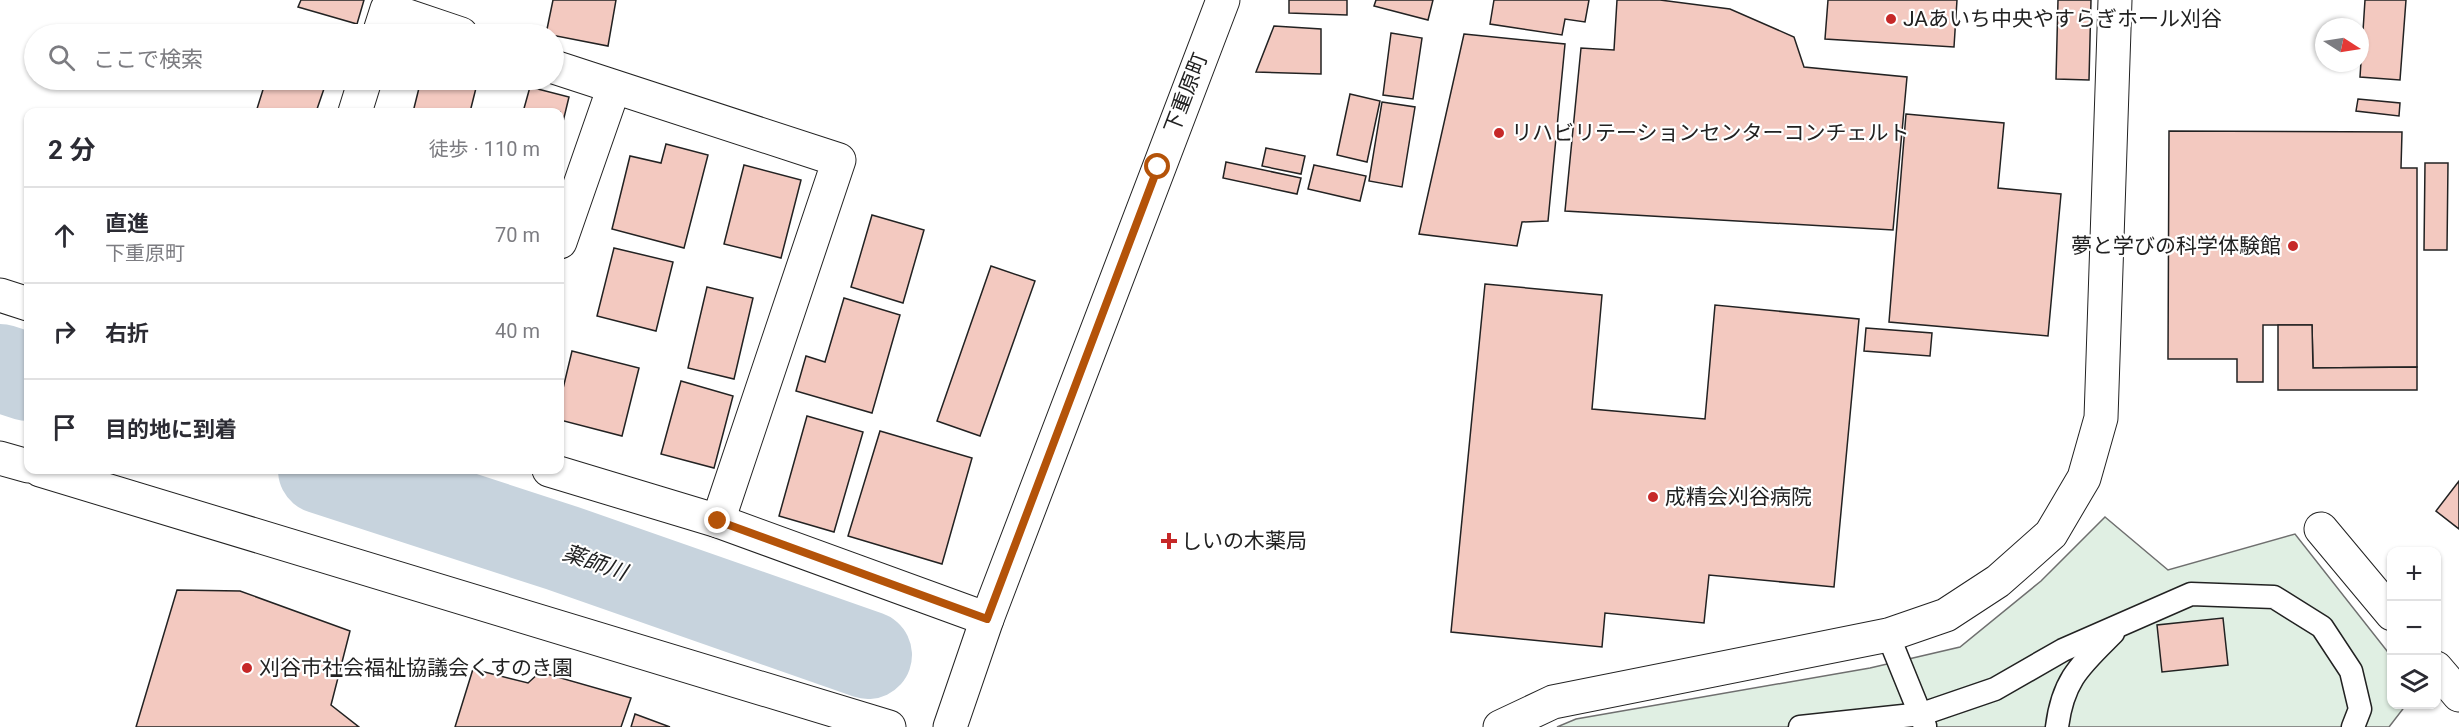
<!DOCTYPE html>
<html lang="ja">
<meta charset="utf-8">
<style>
:root{--surface:#fff;--page:#f2f2f3;--text:#2b2b33;--muted:#7c7c81;--line:#e1e1e2}
body{margin:0;font-family:Roboto,"Noto Sans JP",sans-serif;background:var(--page);color:var(--text)}
.controls{position:absolute;right:18px;bottom:18px;display:grid;overflow:hidden;border-radius:12px;box-shadow:0 2px 4px #0004}
.controls button{width:54px;height:54px;display:grid;place-items:center;padding:0;border:0;border-bottom:2px solid var(--line);background:var(--surface);color:var(--text);font:30px sans-serif}
.compass{position:absolute;left:2315px;top:18px;width:54px;height:54px;border-radius:50%;background:var(--surface);box-shadow:0 2px 4px #0004;rotate:102deg}
.stop{position:absolute;width:18px;height:18px;margin:-14px;border:4px solid #b45309;border-radius:50%;background:#fff}
.stop.end{background:#b45309;border-color:#fff;box-shadow:0 2px 6px #0008}
.list{margin:0;padding:0;list-style:none}
h2{display:flex;justify-content:space-between;align-items:center;height:78px;margin:0;padding:0 24px;font-size:26px}
h2 small{font-size:20px;font-weight:400;color:var(--muted)}
.list li{display:grid;grid-template-columns:39px 1fr auto;gap:18px;align-items:center;box-sizing:border-box;height:96px;padding:0 24px;border-top:2px solid var(--line)}
.list b{display:block;font-size:22px;white-space:nowrap}
.list p{margin:0;font-size:20px;white-space:nowrap;color:var(--muted)}
.list em{font-size:20px;font-style:normal;color:var(--muted)}
.icon{flex:none;width:33px;height:33px;fill:none;stroke:currentColor;stroke-width:2;stroke-linecap:round;stroke-linejoin:round}
.map{position:relative;flex:none;width:2459px;height:727px;overflow:hidden}
.search{position:absolute;background:var(--surface);box-shadow:0 2px 4px #0004;left:24px;top:24px;width:540px;height:66px;display:flex;align-items:center;gap:15px;box-sizing:border-box;padding:0 21px;border-radius:33px;color:var(--muted);font-size:22px}
.panel{position:absolute;background:var(--surface);box-shadow:0 2px 4px #0004;left:24px;top:108px;width:540px;height:366px;border-radius:12px}
.map>svg:first-child{display:block}
.green{fill:#e0efe3;stroke:#6f6f6f;stroke-width:1.5}
.lines{fill:none;stroke-linecap:round;stroke-linejoin:round}
.river{stroke:#c7d3dd;stroke-width:88}
.building{fill:#f3c9c0;stroke:#222;stroke-width:1.5}
.service-casing{stroke:#222;stroke-width:25}
.minor-casing{stroke:#222;stroke-width:35}
.tertiary-casing{stroke:#222;stroke-width:35}
.service{stroke:#fff;stroke-width:22}
.minor{stroke:#fff;stroke-width:33}
.tertiary{stroke:#fff;stroke-width:33}
.route{stroke:#b45309;stroke-width:8}
.poi-dot{fill:#c62828;stroke:#fff;stroke-width:2}
.labels{text-anchor:middle;stroke-width:4.5;stroke-linejoin:round;paint-order:stroke}
.poi-label{font-size:21px;fill:#222;stroke:#fff;text-anchor:start}
.street-label{font-size:21px;fill:#222;stroke:#fff}
.water-label{font-size:22px;font-style:italic;fill:#222;stroke:#fff}
</style>
<div class="map">
<svg width="2459" height="727" viewBox="0 0 2459 727">
<rect width="100%" height="100%" fill="#fff"/>
<polygon class="green" points="2105,517 2168,570 2295,534 2391,656 2392,704 2406,705 2389,727 1557,727 1576,719 1870,668 1960,647 2041,581"/>
<g class="lines">
<g class="river">
<polyline points="0,368 28,377"/>
<polyline points="322,470 562,548 868,655"/>
</g>
</g>
<g class="building">
<polygon points="301,0 364,0 357,24 298,7"/>
<polygon points="553,0 616,0 608,46 546,34"/>
<polygon points="1289,0 1347,0 1347,15 1289,13"/>
<polygon points="1376,0 1433,0 1428,20 1374,6"/>
<polygon points="1494,0 1589,0 1585,22 1565,19 1562,35 1490,24"/>
<polygon points="1617,0 1660,0 1730,9 1794,37 1804,67 1907,77 1893,230 1565,211 1581,48 1614,50"/>
<polygon points="1828,0 1957,0 1954,47 1825,39"/>
<polygon points="2058,0 2091,0 2089,80 2056,79"/>
<polygon points="2365,0 2406,0 2400,80 2360,77"/>
<polygon points="1274,26 1321,29 1321,74 1256,72"/>
<polygon points="1391,33 1422,38 1413,99 1383,95"/>
<polygon points="1464,34 1565,44 1548,221 1522,222 1517,246 1419,234"/>
<polygon points="266,80 327,80 316,112 256,112"/>
<polygon points="421,80 478,80 470,112 413,112"/>
<polygon points="530,87 569,97 560,134 560,112 523,112"/>
<polygon points="1350,94 1380,101 1367,162 1337,155"/>
<polygon points="2358,99 2400,103 2399,116 2356,111"/>
<polygon points="1382,102 1415,107 1402,187 1369,181"/>
<polygon points="1906,114 2004,123 1998,188 2061,194 2048,336 1889,322"/>
<polygon points="2169,131 2402,132 2401,168 2417,168 2417,367 2313,368 2312,325 2263,325 2263,382 2237,382 2237,359 2168,359"/>
<polygon points="666,144 708,155 684,248 612,229 630,156 661,163"/>
<polygon points="1266,148 1305,156 1301,174 1262,166"/>
<polygon points="1226,162 1301,178 1297,194 1223,178"/>
<polygon points="2425,163 2448,163 2447,250 2424,250"/>
<polygon points="744,165 801,180 781,258 724,244"/>
<polygon points="1314,165 1366,176 1360,201 1308,189"/>
<polygon points="872,215 924,230 903,303 851,287"/>
<polygon points="614,248 673,262 656,331 597,316"/>
<polygon points="991,266 1035,281 980,436 937,421"/>
<polygon points="1485,284 1602,295 1592,409 1705,419 1715,305 1859,319 1834,587 1709,575 1704,623 1605,613 1602,647 1451,632"/>
<polygon points="707,287 753,298 734,379 688,368"/>
<polygon points="844,298 900,315 872,413 796,391 806,356 825,362"/>
<polygon points="2278,325 2312,325 2313,368 2417,367 2417,390 2278,390"/>
<polygon points="1866,328 1932,333 1930,356 1864,351"/>
<polygon points="572,351 639,368 622,436 560,420 560,401"/>
<polygon points="681,381 733,396 714,468 661,454"/>
<polygon points="807,416 863,432 834,532 779,516"/>
<polygon points="880,431 972,458 942,564 848,536"/>
<polygon points="2459,481 2459,529 2436,511"/>
<polygon points="177,590 240,591 350,631 331,705 359,727 136,727"/>
<polygon points="2223,618 2228,665 2162,672 2157,625"/>
<polygon points="473,669 528,683 540,672 631,698 621,727 455,727"/>
<polygon points="635,714 670,727 631,727"/>
</g>
<g class="lines">
<defs>
<g id="service">
<polyline points="1888,635 1925,726"/>
<polyline points="1800,727 1922,714 1995,689 2063,650 2191,594 2274,597 2322,627 2351,671 2360,709 2353,727"/>
<path d="M2057,727C2063,679 2081,665 2113,633"/>
</g>
<g id="minor">
<polyline points="379,34 387,9 461,34"/>
<polyline points="554,67 839,160 718,521"/>
<polyline points="355,112 365,80"/>
<polyline points="560,242 614,87"/>
<polyline points="0,295 28,304"/>
<polyline points="549,470 718,521 987,619"/>
<polyline points="2321,529 2392,614"/>
<polyline points="2436,668 2459,695"/>
<polyline points="1500,727 1553,702 1888,635 1946,615 1998,581 2051,534 2084,478 2101,418 2115,0"/>
</g>
<g id="tertiary">
<polyline points="0,458 28,466"/>
<polyline points="40,470 889,727"/>
<polyline points="950,727 987,619 1223,0"/>
</g>
</defs>
<use href="#service" class="service-casing"/>
<use href="#minor" class="minor-casing"/>
<use href="#tertiary" class="tertiary-casing"/>
<use href="#service" class="service"/>
<use href="#minor" class="minor"/>
<use href="#tertiary" class="tertiary"/>
</g>
<g class="lines">
<polyline class="route" points="718,521 987,619 1158,167"/>
</g>
<g class="poi-dot">
<circle cx="1891" cy="19" r="6"/>
<circle cx="1499" cy="133" r="6"/>
<circle cx="2293" cy="246" r="6"/>
<circle cx="1653" cy="497" r="6"/>
<path d="M1166 532h6v6h6v6h-6v6h-6v-6h-6v-6h6z"/>
<circle cx="247" cy="668" r="6"/>
</g>
<g class="labels">
<g class="poi-label">
<text x="1903" y="26">JAあいち中央やすらぎホール刈谷</text>
<text x="1511" y="140">リハビリテーションセンターコンチェルト</text>
<text x="2281" y="253" text-anchor="end">夢と学びの科学体験館</text>
<text x="1665" y="504">成精会刈谷病院</text>
<text x="1181" y="548">しいの木薬局</text>
<text x="259" y="675">刈谷市社会福祉協議会くすのき園</text>
</g>
<g class="street-label">
<text transform="translate(1186 93) rotate(-69)" y="7">下重原町</text>
</g>
<g class="water-label">
<text transform="translate(595 562) rotate(19)" y="8">薬師川</text>
</g>
</g>
</svg>
<div class="controls">
<button>+</button>
<button>−</button>
<button><svg class="icon" aria-label="layers" viewBox="0 0 24 24"><path d="M12 4l9 5-9 5-9-5zM3 14l9 5 9-5"/></svg></button>
</div>
<svg class="compass" viewBox="-18 -18 36 36"><path d="M0-13l5 13h-10z" fill="#e53935"/><path d="M0 13l5-13h-10z" fill="#7c7c81"/></svg>
<div class="stop" style="left:1158px;top:167px"></div>
<div class="stop end" style="left:718px;top:521px"></div>
<div class="search"><svg class="icon" aria-label="search" viewBox="0 0 24 24"><circle cx="10" cy="10" r="6"/><path d="M15 15l6 6"/></svg>ここで検索</div>
<section class="panel">
<h2>2 分<small>徒歩 · 110 m</small></h2>
<ul class="list">
<li><svg class="icon" aria-label="ahead" viewBox="0 0 24 24"><path d="M12 20V5M6 11l6-6 6 6"/></svg><div><b>直進</b><p>下重原町</p></div><em>70 m</em></li>
<li><svg class="icon" aria-label="right" viewBox="0 0 24 24"><path d="M7 20v-9h11M14 6l5 5-5 5"/></svg><div><b>右折</b></div><em>40 m</em></li>
<li><svg class="icon" aria-label="arrive" viewBox="0 0 24 24"><path d="M6 21V4h12l-3 4 3 4H6"/></svg><div><b>目的地に到着</b></div></li>
</ul>
</section>
</div>
